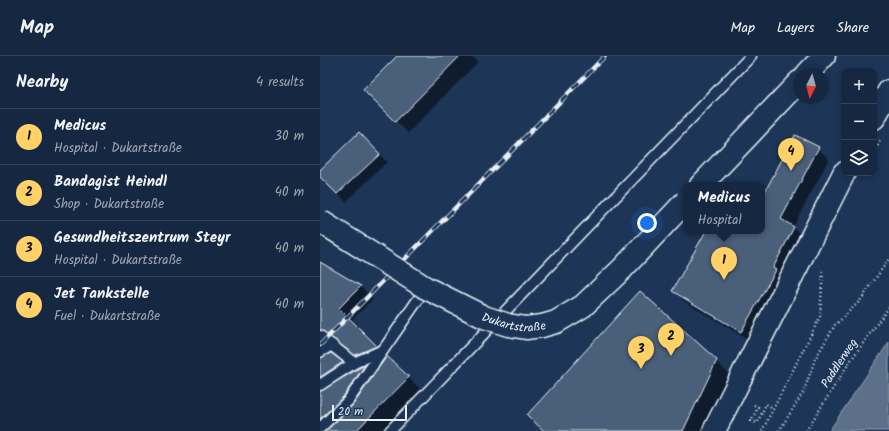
<!DOCTYPE html>
<meta charset="utf-8">
<style>
:root{--surface:#162841;--page:#1f3048;--text:#f1f3f6;--muted:#9ea6b1;--line:#35445a;--accent:#ffd166}
body{margin:0;font-family:Kalam,sans-serif;background:var(--page);color:var(--text)}
.controls{position:absolute;right:12px;top:12px;display:grid;overflow:hidden;border-radius:8px;box-shadow:0 2px 6px #0003}
.controls button{width:36px;height:36px;display:grid;place-items:center;padding:0;border:0;border-bottom:1px solid var(--line);background:var(--surface);color:var(--text);font:20px sans-serif}
.compass{position:absolute;left:473px;top:12px;width:36px;height:36px;border-radius:50%;background:var(--surface);box-shadow:0 2px 6px #0003;rotate:186deg}
.scale{position:absolute;left:12px;bottom:10px;width:75px;box-sizing:border-box;padding-left:4px;border:2px solid #e8f1f8;border-top:0;font-size:11px;line-height:14px;white-space:nowrap;color:#e8f1f8;-webkit-text-stroke:3px #1d3557;paint-order:stroke}
.you{position:absolute;left:327px;top:167px;width:14px;height:14px;margin:-10px;border:3px solid #fff;border-radius:50%;background:#1a73e8;box-shadow:0 0 0 6px #1a73e833}
.badge{display:grid;place-items:center;width:26px;height:26px;border-radius:50%;background:var(--accent);color:#111;font-size:13px;font-weight:700}
.pin{position:absolute;translate:-50% -33px;filter:drop-shadow(0 1px 2px #0008)}
.pin::after{content:'';position:absolute;top:21px;width:14px;height:12px;background:inherit;clip-path:polygon(0 0,100% 0,50% 100%)}
.popup{position:absolute;left:363px;top:126px;width:82px;height:52px;box-sizing:border-box;display:grid;place-content:center;border-radius:8px;background:var(--surface);filter:drop-shadow(0 1px 3px #0005);font-size:13px;white-space:nowrap;color:var(--muted)}
.popup b{font-size:15px;color:var(--text)}
.popup::after{content:'';position:absolute;left:50%;top:100%;margin-left:-8px;border:8px solid transparent;border-top-color:var(--surface)}
.list{margin:0;padding:0;list-style:none}
h2{display:flex;justify-content:space-between;align-items:center;height:52px;margin:0;padding:0 16px;font-size:17px}
h2 small{font-size:13px;font-weight:400;color:var(--muted)}
.list li{display:grid;grid-template-columns:26px 1fr auto;gap:12px;align-items:center;box-sizing:border-box;height:56px;padding:0 16px;border-top:1px solid var(--line)}
.list b{display:block;font-size:15px;white-space:nowrap}
.list p{margin:0;font-size:13px;white-space:nowrap;color:var(--muted)}
.list em{font-size:13px;font-style:normal;color:var(--muted)}
.icon{flex:none;width:22px;height:22px;fill:none;stroke:currentColor;stroke-width:2;stroke-linecap:round;stroke-linejoin:round}
.map{position:relative;flex:none;width:569px;height:375px;overflow:hidden}
header{display:flex;align-items:center;gap:24px;box-sizing:border-box;height:56px;padding:0 20px;background:var(--surface);border-bottom:1px solid var(--line)}
header strong{font-size:19px}
nav{display:flex;gap:22px;margin-inline-start:auto;font-size:14px}
main{display:flex}
aside{flex:1;background:var(--surface)}
.map>svg:first-child{display:block}
.water{fill:#5d7089;stroke:#95a4b5}
.shadow{fill:#0007;fill-rule:evenodd}
.building{fill:#495e7a;stroke:#e8f1f8}
.lines{fill:none;stroke-linecap:round;stroke-linejoin:round}
.lane-casing{stroke:#e8f1f8;stroke-width:13}
.secondary-casing{stroke:#e8f1f8;stroke-width:25}
.path{stroke:#e8f1f8;stroke-width:2.5;stroke-dasharray:1 3;stroke-linecap:butt}
.lane{stroke:#1d3557;stroke-width:10}
.secondary{stroke:#1d3557;stroke-width:22}
.rail-casing{stroke:#e8f1f8;stroke-width:4.5}
.rail{stroke:#1d3557;stroke-width:3;stroke-dasharray:9;stroke-linecap:butt}
.secondary-bridge-casing{stroke:#e8f1f8;stroke-width:25;stroke-linecap:butt}
.secondary-bridge{stroke:#1d3557;stroke-width:22}
.labels{text-anchor:middle;stroke-width:3;stroke-linejoin:round;paint-order:stroke}
.street-label{font-size:12px;fill:#e8f1f8;stroke:#1d3557}
</style>
<header>
<strong>Map</strong>
<nav><a>Map</a><a>Layers</a><a>Share</a></nav>
</header>
<main>
<aside>
<h2>Nearby<small>4 results</small></h2>
<ul class="list">
<li><span class="badge">1</span><div><b>Medicus</b><p>Hospital · Dukartstraße</p></div><em>30 m</em></li>
<li><span class="badge">2</span><div><b>Bandagist Heindl</b><p>Shop · Dukartstraße</p></div><em>40 m</em></li>
<li><span class="badge">3</span><div><b>Gesundheitszentrum Steyr</b><p>Hospital · Dukartstraße</p></div><em>40 m</em></li>
<li><span class="badge">4</span><div><b>Jet Tankstelle</b><p>Fuel · Dukartstraße</p></div><em>40 m</em></li>
</ul>
</aside>
<div class="map">
<svg width="569" height="375" viewBox="0 0 569 375">
<rect width="100%" height="100%" fill="#1d3557"/>
<filter id="ink" filterUnits="userSpaceOnUse"><feTurbulence type="fractalNoise" baseFrequency=".025" numOctaves="2"/><feDisplacementMap in="SourceGraphic" scale="8" xChannelSelector="R" yChannelSelector="G"/><feConvolveMatrix kernelMatrix="1 2 1 2 8 2 1 2 1" color-interpolation-filters="sRGB"/></filter>
<g filter="url(#ink)">
<polygon class="water" points="569,286 569,375 509,375"/>
<g class="shadow">
<polygon points="79,0 152,0 158,6 88,77 45,34"/>
<polygon points="39,78 67,106 26,146 0,119 0,116"/>
<polygon points="498,92 509,103 473,171 484,182 432,286 364,245 353,235 388,175 442,175 442,144"/>
<path d="M0,207L41,231L53,243L31,265L101,334L61,375H0ZM11,286L17,287L48,311L66,304L54,320L45,311L33,318L22,307L6,296Z"/>
<polygon points="396,305 409,318 381,375 225,375"/>
</g>
<g class="building">
<polygon points="77,0 140,0 75,66 43,34"/>
<polygon points="39,76 60,98 17,138 0,121 0,114"/>
<polygon points="475,79 499,91 461,163 474,171 453,212 456,214 421,276 352,235 386,175 442,175 442,141"/>
<polygon points="0,206 41,230 19,252 57,290 35,299 0,274"/>
<polygon points="320,235 397,304 363,375 224,375 207,359"/>
<polygon points="11,297 23,306 0,321 0,302"/>
<polygon points="67,300 89,321 36,375 6,375 33,349"/>
<polygon points="45,309 23,341 0,363 0,335"/>
</g>
<g class="lines">
<defs>
<g id="lane">
<polyline points="0,280 34,307"/>
<polyline points="0,296 12,289"/>
<polyline points="0,329 34,307 63,294"/>
<polyline points="0,372 28,345 106,232"/>
<polyline points="70,375 431,0"/>
</g>
<g id="secondary">
<polyline points="487,18 504,0"/>
<polyline points="554,62 569,35"/>
<polyline points="381,129 479,26"/>
<polyline points="394,375 524,117"/>
</g>
</defs>
<use href="#lane" class="lane-casing"/>
<use href="#secondary" class="secondary-casing"/>
<g class="path">
<polyline points="554,97 560,85"/>
<polyline points="434,349 438,351 431,365 437,367 446,348 453,352"/>
<polyline points="442,375 500,261 503,214"/>
<polyline points="459,375 484,335 495,303 515,269 540,245 569,203"/>
<polyline points="486,375 531,304 569,251"/>
</g>
<use href="#lane" class="lane"/>
<use href="#secondary" class="secondary"/>
<defs>
<polyline id="rail" points="0,289 285,0"/>
</defs>
<use href="#rail" class="rail-casing"/>
<use href="#rail" class="rail"/>
<defs>
<g id="secondary-bridge">
<path id="s1" d="M0,165L106,232L164,261L188,269L206,272L222,270L236,266L263,250L302,213L366,145"/>
</g>
</defs>
<use href="#secondary-bridge" class="secondary-bridge-casing"/>
<use href="#secondary-bridge" class="secondary-bridge"/>
</g>
</g>
<g class="labels">
<g class="street-label">
<text dy="4" stroke="none"><textPath href="#s1" startOffset="221">Dukartstraße</textPath></text>
<text transform="translate(519 307) rotate(-57)" y="4">Paddlerweg</text>
</g>
</g>
</svg>
<div class="controls">
<button>+</button>
<button>−</button>
<button><svg class="icon" aria-label="layers" viewBox="0 0 24 24"><path d="M12 4l9 5-9 5-9-5zM3 14l9 5 9-5"/></svg></button>
</div>
<svg class="compass" viewBox="-18 -18 36 36"><path d="M0-13l5 13h-10z" fill="#e53935"/><path d="M0 13l5-13h-10z" fill="#9ea6b1"/></svg>
<div class="scale">20 m</div>
<div class="you"></div>
<div class="pin badge" style="left:404px;top:224px">1</div>
<div class="popup"><b>Medicus</b>Hospital</div>
<div class="pin badge" style="left:351px;top:300px">2</div>
<div class="pin badge" style="left:321px;top:313px">3</div>
<div class="pin badge" style="left:471px;top:115px">4</div>
</div>
</main>
